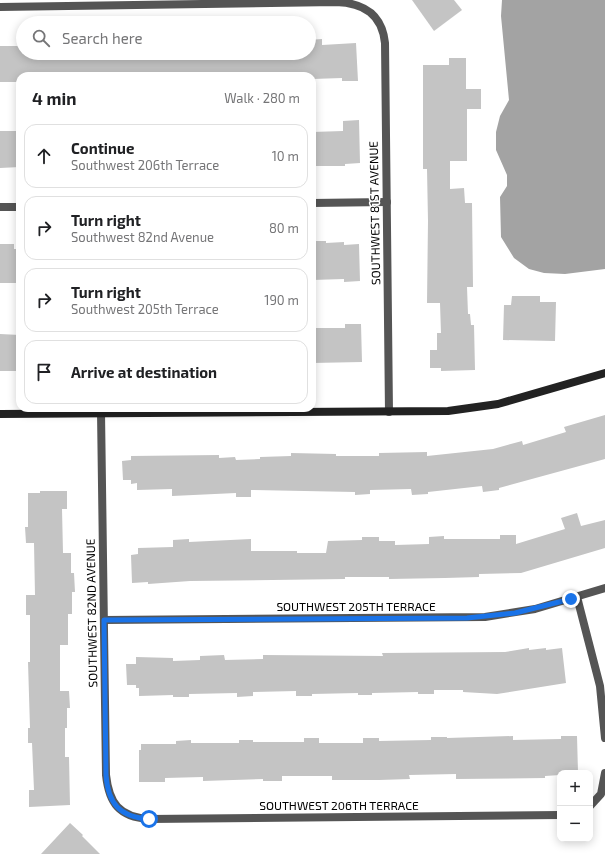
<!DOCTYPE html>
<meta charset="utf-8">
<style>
:root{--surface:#fff;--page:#f2f2f2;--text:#202124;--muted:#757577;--line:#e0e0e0}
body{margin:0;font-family:"Exo 2",sans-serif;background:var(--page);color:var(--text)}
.controls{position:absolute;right:12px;bottom:12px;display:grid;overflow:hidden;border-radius:8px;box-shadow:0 2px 10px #0003}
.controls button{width:36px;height:36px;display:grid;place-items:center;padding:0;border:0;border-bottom:1px solid var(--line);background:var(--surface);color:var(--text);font:20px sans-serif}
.stop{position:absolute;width:12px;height:12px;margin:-9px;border:3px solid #1a73e8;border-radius:50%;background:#fff}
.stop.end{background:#1a73e8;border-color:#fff;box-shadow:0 1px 4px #0008}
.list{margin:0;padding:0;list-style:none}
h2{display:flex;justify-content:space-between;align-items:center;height:52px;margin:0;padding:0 16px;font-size:17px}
h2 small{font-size:13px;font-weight:400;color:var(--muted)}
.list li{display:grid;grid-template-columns:26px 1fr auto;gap:12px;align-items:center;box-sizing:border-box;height:64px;margin:0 8px 8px;padding:0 8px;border:1px solid var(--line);border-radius:12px}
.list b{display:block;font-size:15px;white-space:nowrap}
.list p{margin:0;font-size:13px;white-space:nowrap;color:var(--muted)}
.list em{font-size:13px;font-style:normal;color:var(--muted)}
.icon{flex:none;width:22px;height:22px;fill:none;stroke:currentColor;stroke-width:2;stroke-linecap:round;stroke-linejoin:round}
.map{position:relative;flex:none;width:605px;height:854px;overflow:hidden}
.search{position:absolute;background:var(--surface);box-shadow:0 2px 10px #0003;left:16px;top:16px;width:300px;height:44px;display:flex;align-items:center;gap:10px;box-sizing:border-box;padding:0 14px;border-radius:22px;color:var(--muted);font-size:15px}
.panel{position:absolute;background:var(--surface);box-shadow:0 2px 10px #0003;left:16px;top:72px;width:300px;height:340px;border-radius:12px}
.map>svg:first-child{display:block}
.water{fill:#a3a3a3}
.building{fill:#c4c4c4}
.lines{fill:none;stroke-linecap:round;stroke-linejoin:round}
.street{stroke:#555;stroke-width:8}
.secondary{stroke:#222;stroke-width:8}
.route{stroke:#1a73e8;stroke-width:5}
.labels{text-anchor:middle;stroke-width:3;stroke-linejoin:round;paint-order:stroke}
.street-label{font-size:12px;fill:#000;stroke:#fff}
</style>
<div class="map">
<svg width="605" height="854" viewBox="0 0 605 854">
<rect width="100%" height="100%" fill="#fff"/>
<polygon class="water" points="502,0 605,0 605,269 565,274 544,273 529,269 514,258 501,237 500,197 507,186 507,175 496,150 496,132 500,116 509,100 501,16"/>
<g class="building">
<polygon points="412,0 454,0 462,10 434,31"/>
<polygon points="322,39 322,45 356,43 358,81 342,81 342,78 312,79 312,76 213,75 20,76 20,82 0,82 0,46 23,46 23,53 309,53 309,40"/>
<polygon points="449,58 466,58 466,89 481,89 481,109 467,109 467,161 450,161 450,189 464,188 465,203 472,203 473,287 467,287 468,314 470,314 471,325 474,325 475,370 441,371 441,368 430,368 430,350 437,350 437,333 441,333 440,303 427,303 428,221 427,169 423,169 423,65 449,65"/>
<polygon points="359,120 360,163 345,164 345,166 312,166 312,132 343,131 343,121"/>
<polygon points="0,131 20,131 20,167 0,168"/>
<polygon points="312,241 326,241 326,243 344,242 344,245 359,244 360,281 344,282 344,279 312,280"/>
<polygon points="0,244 14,244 14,249 20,249 20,283 0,283"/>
<polygon points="512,296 540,296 540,302 556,302 555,341 503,340 504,305 511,305"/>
<polygon points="345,324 361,324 362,362 312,363 312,328 345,328"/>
<polygon points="0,334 20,335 19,371 0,371"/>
<polygon points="605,415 605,459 499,488 499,490 483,492 482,486 428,492 428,494 412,495 411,489 370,490 370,494 355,495 355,492 251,490 251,497 236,497 236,493 172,496 172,489 137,490 137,483 131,484 131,480 123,480 122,461 131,460 131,456 219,455 219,458 235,457 236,460 260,459 260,457 291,456 291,453 336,454 336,456 379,456 379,453 427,452 427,456 493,449 522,441 523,445 566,432 564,427"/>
<polygon points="40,491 67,491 67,509 62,509 63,553 71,553 71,573 74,573 75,592 72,592 72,614 68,614 68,645 60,645 60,691 69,691 70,708 67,708 67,728 65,728 65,757 69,757 70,805 29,807 29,790 34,790 32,743 28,743 28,728 30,728 28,662 30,662 30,615 26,615 26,595 35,595 34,543 26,543 25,527 28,527 28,493 40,493"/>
<polygon points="577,513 581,526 605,520 605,548 521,573 479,574 479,577 445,578 389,579 389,577 345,577 345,579 190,581 148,584 148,582 132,583 131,555 138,554 138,548 173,547 173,540 189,539 189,542 251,539 251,551 297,551 297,553 326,553 328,541 362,540 362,537 379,537 379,541 395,541 395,545 429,544 429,537 444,536 444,539 500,539 500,535 516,535 516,544 565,529 561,518"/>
<polygon points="529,648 529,650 546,648 546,650 562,648 566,683 497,694 463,692 463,690 434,690 434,694 418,694 418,692 372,693 372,695 358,695 358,693 312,694 312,696 296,696 296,691 253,692 253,696 237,697 237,693 189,694 189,697 173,697 173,695 139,696 139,688 136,688 136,685 127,685 126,664 136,664 136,657 173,658 173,661 200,660 200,656 224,655 225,660 263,659 263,655 383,656 382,653 505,652"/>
<polygon points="513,736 513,740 561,739 561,736 577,736 578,772 560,773 560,775 545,776 545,778 456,779 456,774 409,775 410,779 379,780 332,780 332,776 282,776 282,781 263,781 263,779 203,781 203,777 165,778 165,782 139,782 139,750 141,750 141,744 176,744 176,741 191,740 191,743 239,743 239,740 253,740 253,742 304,742 304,738 319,738 319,743 363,743 363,738 379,738 379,741 431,740 431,737 447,737 447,738"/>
<polygon points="70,823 83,835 82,836 100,854 41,854"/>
</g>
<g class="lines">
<g class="street">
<path d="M0,7L336,2C364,3 382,14 385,43L389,412"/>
<polyline points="312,203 387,202"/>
<polyline points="0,207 20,207"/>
<path d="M101,412L106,775C109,803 119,817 149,819L560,815"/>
<polyline points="577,597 600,686 605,738"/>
<polyline points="104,620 485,617 535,609 605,588"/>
<polyline points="590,806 601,794 605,773"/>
</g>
<polyline class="secondary" points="0,414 448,411 498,404 605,373"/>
</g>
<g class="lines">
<path class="route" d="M149,819C119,817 108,803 106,775L104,620L467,618L515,613L571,599"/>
</g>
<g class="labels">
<g class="street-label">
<text transform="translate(375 213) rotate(-91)" y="4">SOUTHWEST 81ST AVENUE</text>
<text x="356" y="611">SOUTHWEST 205TH TERRACE</text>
<text transform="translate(92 613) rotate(-91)" y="4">SOUTHWEST 82ND AVENUE</text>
<text x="339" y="810">SOUTHWEST 206TH TERRACE</text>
</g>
</g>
</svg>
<div class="controls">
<button>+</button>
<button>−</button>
</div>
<div class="stop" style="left:149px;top:819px"></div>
<div class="stop end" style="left:571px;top:599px"></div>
<div class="search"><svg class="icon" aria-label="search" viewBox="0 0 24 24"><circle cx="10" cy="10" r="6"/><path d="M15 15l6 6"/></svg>Search here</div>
<section class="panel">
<h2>4 min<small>Walk · 280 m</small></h2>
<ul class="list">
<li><svg class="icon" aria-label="ahead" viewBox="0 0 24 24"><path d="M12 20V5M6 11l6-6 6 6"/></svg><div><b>Continue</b><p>Southwest 206th Terrace</p></div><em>10 m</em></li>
<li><svg class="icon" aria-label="right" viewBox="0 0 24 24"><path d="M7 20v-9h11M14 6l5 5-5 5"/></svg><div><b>Turn right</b><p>Southwest 82nd Avenue</p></div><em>80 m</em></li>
<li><svg class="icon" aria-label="right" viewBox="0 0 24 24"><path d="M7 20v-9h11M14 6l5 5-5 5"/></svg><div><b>Turn right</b><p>Southwest 205th Terrace</p></div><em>190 m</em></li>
<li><svg class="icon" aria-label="arrive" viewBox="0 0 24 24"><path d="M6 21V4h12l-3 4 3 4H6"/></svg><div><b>Arrive at destination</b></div></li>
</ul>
</section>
</div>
